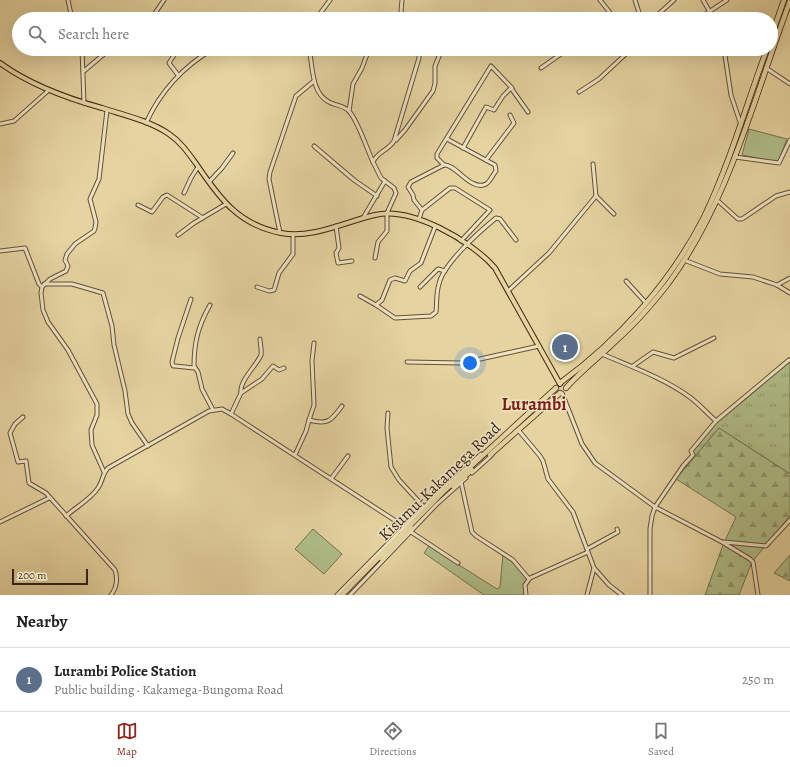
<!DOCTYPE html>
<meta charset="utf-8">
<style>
:root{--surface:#fff;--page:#f2f2f2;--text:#222;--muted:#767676;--line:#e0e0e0;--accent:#8f2418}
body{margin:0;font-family:Alegreya,serif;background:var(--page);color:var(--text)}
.scale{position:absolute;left:12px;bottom:10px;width:76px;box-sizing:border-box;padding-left:4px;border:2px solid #3a2516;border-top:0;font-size:11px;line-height:14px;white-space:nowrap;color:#3a2516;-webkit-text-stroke:3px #eee2c1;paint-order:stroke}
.you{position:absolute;left:470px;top:363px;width:14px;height:14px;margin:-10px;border:3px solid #fff;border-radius:50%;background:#1a73e8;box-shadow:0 0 0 6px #1a73e833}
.badge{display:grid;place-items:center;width:26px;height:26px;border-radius:50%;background:var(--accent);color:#fff;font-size:13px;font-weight:700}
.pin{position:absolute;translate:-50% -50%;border:2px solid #fff;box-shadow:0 1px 4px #0006}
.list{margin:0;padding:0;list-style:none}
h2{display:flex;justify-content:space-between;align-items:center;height:52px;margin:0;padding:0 16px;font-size:17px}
h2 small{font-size:13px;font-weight:400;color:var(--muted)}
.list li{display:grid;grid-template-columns:26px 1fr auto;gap:12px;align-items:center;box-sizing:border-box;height:64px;padding:0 16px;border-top:1px solid var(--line)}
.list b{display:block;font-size:15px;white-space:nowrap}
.list p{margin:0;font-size:13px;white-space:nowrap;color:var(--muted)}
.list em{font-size:13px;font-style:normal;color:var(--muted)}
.icon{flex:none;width:22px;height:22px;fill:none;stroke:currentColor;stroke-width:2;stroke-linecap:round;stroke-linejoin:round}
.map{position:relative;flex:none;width:790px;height:595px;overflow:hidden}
.search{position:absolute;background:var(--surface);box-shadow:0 4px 16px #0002;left:12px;right:12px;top:12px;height:44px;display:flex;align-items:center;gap:10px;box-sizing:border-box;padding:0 14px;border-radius:22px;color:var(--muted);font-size:15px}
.sheet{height:116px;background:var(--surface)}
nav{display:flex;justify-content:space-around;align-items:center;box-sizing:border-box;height:56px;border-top:1px solid var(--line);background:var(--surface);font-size:11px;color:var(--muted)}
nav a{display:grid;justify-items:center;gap:2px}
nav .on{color:var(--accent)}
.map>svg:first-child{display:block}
.grass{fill:url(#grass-tufts);stroke:#75724f}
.forest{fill:url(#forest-firs);stroke:#75724f}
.garden{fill:#b0be88;stroke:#75724f}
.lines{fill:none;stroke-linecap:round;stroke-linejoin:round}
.minor-casing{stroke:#655038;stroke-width:5}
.major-casing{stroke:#3a2516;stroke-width:6}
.highway-casing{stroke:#3a2516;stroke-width:6}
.minor{stroke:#eee2c1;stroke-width:3}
.major{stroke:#e5d3a0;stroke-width:4}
.highway{stroke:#e5d3a0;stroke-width:4.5}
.labels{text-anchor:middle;stroke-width:3;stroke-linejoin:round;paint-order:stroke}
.street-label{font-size:16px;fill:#3a2516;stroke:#eee2c1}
.quarter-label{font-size:18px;font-weight:bold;fill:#7a1f14;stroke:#eee2c1}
</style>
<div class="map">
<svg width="790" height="595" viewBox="0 0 790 595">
<defs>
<pattern id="grass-tufts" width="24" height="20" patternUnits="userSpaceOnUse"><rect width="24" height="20" fill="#b0be88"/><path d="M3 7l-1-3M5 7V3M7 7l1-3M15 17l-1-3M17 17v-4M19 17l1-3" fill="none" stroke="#909a6e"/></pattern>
<pattern id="forest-firs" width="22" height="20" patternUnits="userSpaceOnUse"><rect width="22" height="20" fill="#b0be88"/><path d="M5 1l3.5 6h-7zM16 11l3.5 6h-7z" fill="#909a6e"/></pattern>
</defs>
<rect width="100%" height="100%" fill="#e5d3a0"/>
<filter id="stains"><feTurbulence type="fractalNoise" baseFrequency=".005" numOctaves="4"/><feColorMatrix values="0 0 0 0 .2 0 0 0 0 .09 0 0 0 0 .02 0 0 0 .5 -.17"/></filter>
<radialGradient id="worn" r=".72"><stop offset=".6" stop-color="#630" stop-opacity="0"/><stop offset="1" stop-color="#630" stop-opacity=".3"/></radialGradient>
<path class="grass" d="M790,362V474L719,428L696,455L690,452C706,422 753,390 779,368Z"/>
<g class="forest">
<polygon points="719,428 790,474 790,516 752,562 739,595 705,595 723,545 736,517 676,479"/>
<polygon points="790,555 790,581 774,573"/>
</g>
<g class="garden">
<polygon points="749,129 787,139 778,162 742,155"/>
<polygon points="313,529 342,554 324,574 295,549"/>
<polygon points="429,546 497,589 500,587 503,554 514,563 528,579 524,585 525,595 484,595 424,553"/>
</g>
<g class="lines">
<defs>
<g id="minor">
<polyline points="68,0 72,19"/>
<polyline points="402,0 401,11 405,19"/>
<polyline points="600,0 615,19"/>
<polyline points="635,0 641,19"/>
<polyline points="703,0 714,19"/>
<polyline points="151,19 164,0"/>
<polyline points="206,19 212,16"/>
<polyline points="316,19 330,0"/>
<polyline points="376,19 377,16"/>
<polyline points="653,19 674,0"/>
<polyline points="698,19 727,0"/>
<polyline points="82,49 84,103"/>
<path d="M309,49C313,66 311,93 329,102C336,106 343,105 349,111C358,121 367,149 373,162"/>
<polyline points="724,49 731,95 741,125"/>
<polyline points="541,68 568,49"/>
<polyline points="766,68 790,84"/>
<polyline points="84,71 110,49"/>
<polyline points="178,75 169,63 178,49"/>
<polyline points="579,92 599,79 629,51 636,49"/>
<polyline points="349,111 353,84 362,68 369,49"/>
<path d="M146,123C160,92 184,66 213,49"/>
<polyline points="0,124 14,121 49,90"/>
<polyline points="396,140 405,130 433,91 435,83 435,66 442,49"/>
<polyline points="314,146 354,180 377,196"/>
<polyline points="463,148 486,107 494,110 503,96 511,88 528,112"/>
<polyline points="735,157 779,163 790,140"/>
<polyline points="486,160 514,123 510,115"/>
<polyline points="593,164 596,196 614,214"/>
<polyline points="444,165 437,158 437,154 491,66 512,88"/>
<polyline points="209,182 222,168 233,153"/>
<polyline points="184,193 191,178 198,167"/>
<polyline points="717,200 738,219 742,219 776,196 790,192"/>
<polyline points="138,205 152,212 163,197 167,195 203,218"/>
<path d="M422,210L414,200L413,195L408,187L411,182L444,165C455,163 471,192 486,184C490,182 493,174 496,171L495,165L447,139"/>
<polyline points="363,218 385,181"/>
<polyline points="419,219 422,210 450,188 455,188 490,210 461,241"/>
<polyline points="336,226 339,248 336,253 338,263 352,261"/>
<polyline points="280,233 269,179 270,172 296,96 314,81"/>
<polyline points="178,235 194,223 226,204"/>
<polyline points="0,251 25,248 39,284 42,287"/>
<path d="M375,258L378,242L387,231V213L396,193L394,188L381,178L373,162C377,152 389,150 394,141L419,58V49"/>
<polyline points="684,260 720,274 753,277 777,285 790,293"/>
<polyline points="626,281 646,303"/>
<polyline points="44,284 72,284 103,293 112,326 114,345 125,391 128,414 132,423 148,446"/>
<polyline points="777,285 790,278"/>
<polyline points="257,287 269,291 274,290 279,273 293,254 293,235"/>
<polyline points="420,287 438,269 445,271"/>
<polyline points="509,290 549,253 596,196"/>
<polyline points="360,296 376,305 382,300 390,280 395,278 405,281 410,271 421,263 435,227"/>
<polyline points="191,299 178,338 172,362 173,366 175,366 194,368"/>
<path d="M210,305C198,326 194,343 194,366L198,372L202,389L213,410"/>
<path d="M376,305L395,318L431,316L436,312C437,303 436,293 439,284C443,264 480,231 496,218L500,219L516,240"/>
<path d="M602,354C632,367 664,378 691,398C700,405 708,414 716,421L789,360"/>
<polyline points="407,362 462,363 539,346"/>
<polyline points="633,366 653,352 674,358 714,338"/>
<path d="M241,393C239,381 257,365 261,355C262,351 260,343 260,339"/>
<polyline points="562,393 582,444 595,463 655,507 722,542 750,559 753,562 758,595"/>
<polyline points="388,413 387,428 391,467 399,480 424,507"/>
<polyline points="231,414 241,393 262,379 273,366 279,370 284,368"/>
<path d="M23,417L15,424L10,433L18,462L26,461L29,483L46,493L115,570C118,579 117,587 111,595"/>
<polyline points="309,420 314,405 312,361 314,343"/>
<polyline points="519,431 540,456 543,461 548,479 573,512 594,568 587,595"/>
<path d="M295,455L306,431L309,420C328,425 331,421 342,406"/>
<polyline points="104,472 92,445 91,430 97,415 97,404 68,350 48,322 43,310 41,293 42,287 50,279 66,271 68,266 65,260 67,254 75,244 94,231 95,228 96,222 90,199 99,179 107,110"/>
<polyline points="472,473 492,455"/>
<polyline points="331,479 348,456"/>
<polyline points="461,482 472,532 476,536 513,560 529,579"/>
<path d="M66,516C76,507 91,499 98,488C103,481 102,474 108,468L209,411L222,409L231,414L405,527"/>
<polyline points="0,522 49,498"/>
<polyline points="411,532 458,563"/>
<polyline points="724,542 766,546 790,520"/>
<polyline points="587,549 618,532 617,529"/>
<polyline points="594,568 609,585 622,595"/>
<polyline points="337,595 424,507 481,454"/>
<polyline points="350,595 436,505 466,478"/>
<polyline points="526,595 525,585 530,578 588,552"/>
<polyline points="650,595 650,529 652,516 655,507 683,466 693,455 691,451 716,421"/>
</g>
<path id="major" d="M0,63C30,85 66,98 102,108C124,115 150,121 169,134C181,142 189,154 197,165C220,199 239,225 281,233C313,239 344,222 375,215C411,206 472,241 495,268L560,384"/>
<g id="highway">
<polyline points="771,37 784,0"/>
<path d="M560,383C619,340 671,282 704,217C730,163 746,105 767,49"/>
<path d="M566,388C582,370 602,355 619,338C637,322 653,303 668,284C730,200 754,97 790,1"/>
<polyline points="490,455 560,393"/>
<polyline points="453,486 472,470"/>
<polyline points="382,559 411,528"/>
<polyline points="342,595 444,491 556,388"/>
</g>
</defs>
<use href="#minor" class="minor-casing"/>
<use href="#major" class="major-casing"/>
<use href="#highway" class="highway-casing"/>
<use href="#minor" class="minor"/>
<use href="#major" class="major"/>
<use href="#highway" class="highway"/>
</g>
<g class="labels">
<g class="street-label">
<text transform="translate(439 481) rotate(-44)" y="6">Kisumu-Kakamega Road</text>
</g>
<g class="quarter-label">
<text x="534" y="410">Lurambi</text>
</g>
</g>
<rect width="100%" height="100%" filter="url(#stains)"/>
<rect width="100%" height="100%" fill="url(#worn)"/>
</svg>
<div class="scale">200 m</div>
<div class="you"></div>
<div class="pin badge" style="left:565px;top:347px;background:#5c6f8a">1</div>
<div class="search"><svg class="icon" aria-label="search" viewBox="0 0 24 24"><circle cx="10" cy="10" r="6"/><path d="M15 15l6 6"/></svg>Search here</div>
</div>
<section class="sheet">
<h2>Nearby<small></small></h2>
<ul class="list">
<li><span class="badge" style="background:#5c6f8a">1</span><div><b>Lurambi Police Station</b><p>Public building · Kakamega-Bungoma Road</p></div><em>250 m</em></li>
</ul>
</section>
<nav>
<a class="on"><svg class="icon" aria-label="map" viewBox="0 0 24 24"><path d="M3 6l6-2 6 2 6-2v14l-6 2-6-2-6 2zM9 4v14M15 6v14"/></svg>Map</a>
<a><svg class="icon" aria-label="directions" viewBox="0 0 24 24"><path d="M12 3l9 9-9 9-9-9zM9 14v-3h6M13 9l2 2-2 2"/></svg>Directions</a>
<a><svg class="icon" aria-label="saved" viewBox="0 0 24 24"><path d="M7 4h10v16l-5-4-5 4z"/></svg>Saved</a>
</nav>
